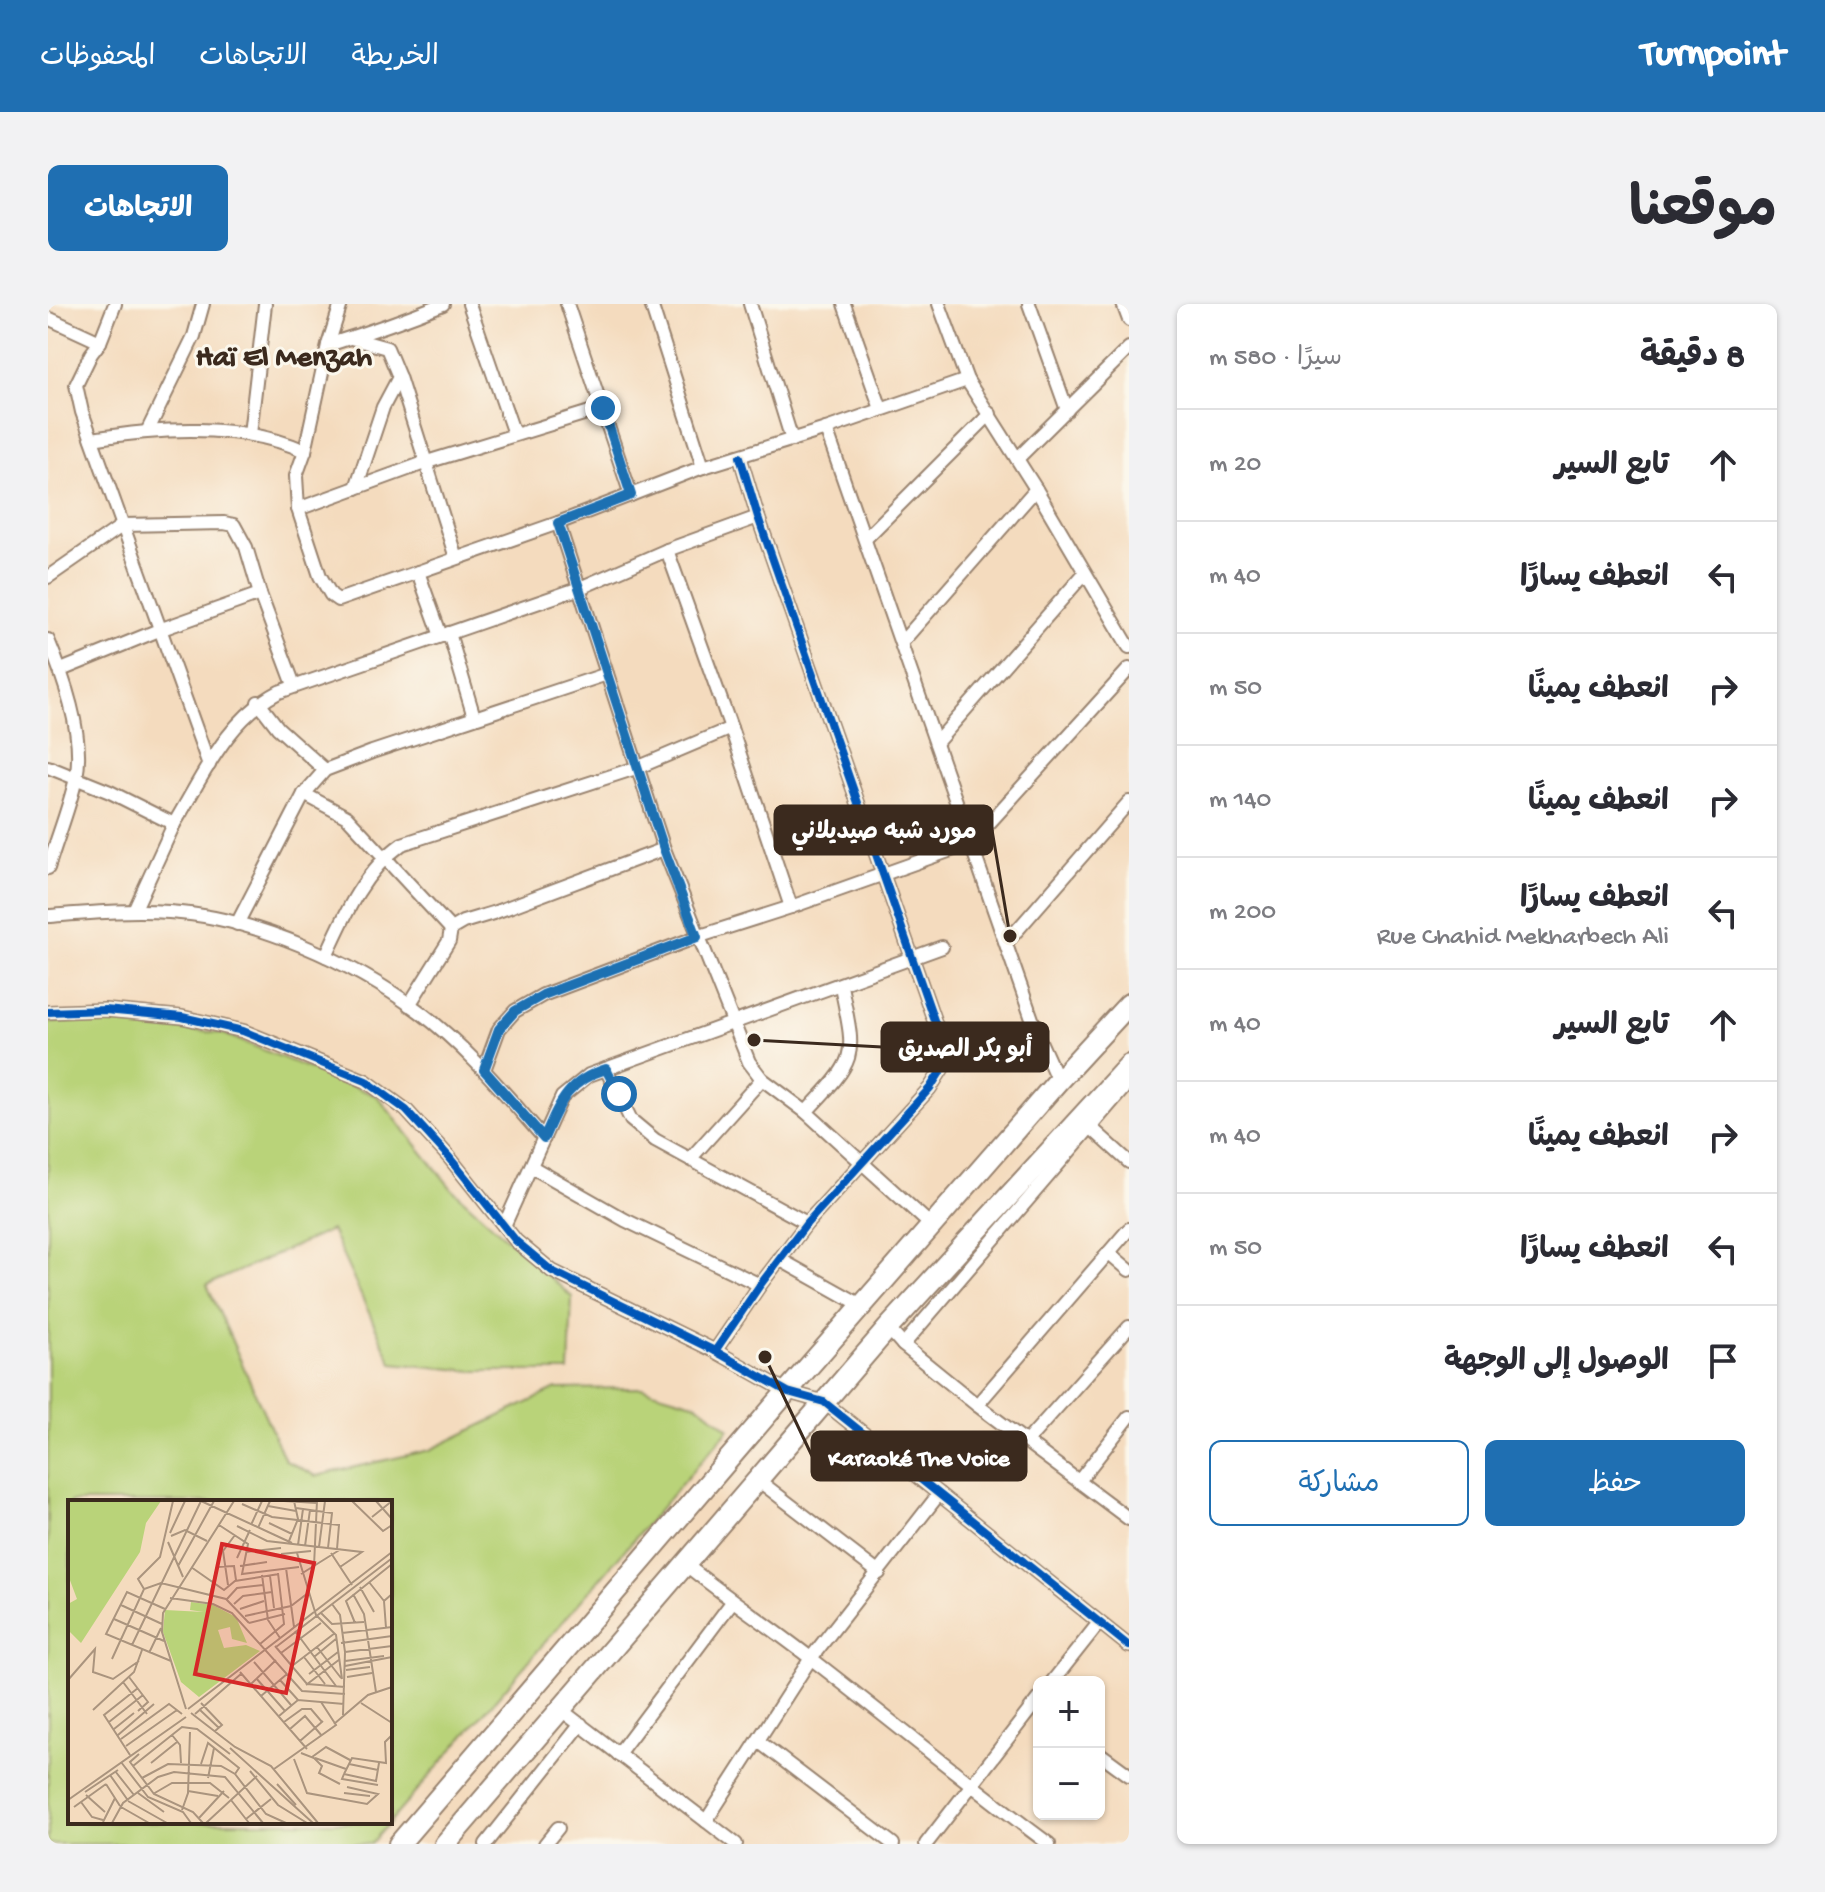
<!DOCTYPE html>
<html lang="ar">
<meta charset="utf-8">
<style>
:root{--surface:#fff;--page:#f2f2f3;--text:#2b2b33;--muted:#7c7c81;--line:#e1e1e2;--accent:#1f6fb2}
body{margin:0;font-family:"Gochi Hand","Playpen Sans Arabic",sans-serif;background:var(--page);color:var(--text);direction:rtl}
.controls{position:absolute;right:24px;bottom:24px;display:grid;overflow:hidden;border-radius:12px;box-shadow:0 2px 6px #0004}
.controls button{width:72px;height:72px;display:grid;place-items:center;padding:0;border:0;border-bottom:2px solid var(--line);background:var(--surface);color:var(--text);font:40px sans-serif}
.stop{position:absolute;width:24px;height:24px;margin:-18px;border:6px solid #1f6fb2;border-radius:50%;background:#fff}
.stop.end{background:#1f6fb2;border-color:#fff;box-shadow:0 2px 8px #0008}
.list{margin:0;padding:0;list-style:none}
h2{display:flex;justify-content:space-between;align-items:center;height:104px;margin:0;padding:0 32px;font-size:34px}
h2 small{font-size:26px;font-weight:400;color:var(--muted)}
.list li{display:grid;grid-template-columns:52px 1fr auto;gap:24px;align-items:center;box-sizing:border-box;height:112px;padding:0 32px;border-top:2px solid var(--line)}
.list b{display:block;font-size:30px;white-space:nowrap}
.list p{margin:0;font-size:26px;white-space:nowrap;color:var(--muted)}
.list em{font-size:26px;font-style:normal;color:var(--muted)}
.actions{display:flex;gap:16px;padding:24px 32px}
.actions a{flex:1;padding:18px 0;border:2px solid var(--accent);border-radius:12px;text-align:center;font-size:28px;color:var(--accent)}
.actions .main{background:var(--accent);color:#fff}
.icon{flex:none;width:44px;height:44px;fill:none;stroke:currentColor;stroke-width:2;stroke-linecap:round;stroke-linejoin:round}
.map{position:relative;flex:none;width:1081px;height:1540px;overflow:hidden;direction:ltr;border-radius:12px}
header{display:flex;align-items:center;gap:48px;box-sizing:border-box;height:112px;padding:0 40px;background:var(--accent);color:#fff}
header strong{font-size:38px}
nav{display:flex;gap:44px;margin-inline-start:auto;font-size:28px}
.intro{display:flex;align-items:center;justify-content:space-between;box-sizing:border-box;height:192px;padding:0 48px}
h1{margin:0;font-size:56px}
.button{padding:20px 36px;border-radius:12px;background:var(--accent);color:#fff;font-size:28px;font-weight:700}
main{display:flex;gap:48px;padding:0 48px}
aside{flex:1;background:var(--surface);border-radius:12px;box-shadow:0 2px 6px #0004}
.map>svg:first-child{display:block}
.green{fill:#b9d379;stroke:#7a7e4c;stroke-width:2;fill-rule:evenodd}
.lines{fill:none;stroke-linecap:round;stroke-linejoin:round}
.minor-casing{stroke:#98826e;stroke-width:16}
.primary-casing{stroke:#98826e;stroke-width:24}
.minor{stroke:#fff;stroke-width:12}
.primary{stroke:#fff;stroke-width:20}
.cycleway-casing{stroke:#fbf7ec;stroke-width:13}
.cycleway{stroke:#0057b8;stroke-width:8}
.route{stroke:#1f6fb2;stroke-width:10}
.labels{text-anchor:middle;stroke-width:6;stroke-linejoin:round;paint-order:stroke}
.district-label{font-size:30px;font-weight:bold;fill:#3b2a1e;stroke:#fbf7ec}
.inset-road{fill:none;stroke:#aa947e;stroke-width:2}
.view{fill:#d62828;fill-opacity:0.15;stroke:#d62828;stroke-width:4}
.inset-edge{fill:none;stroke:#3b2a1e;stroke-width:4}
.leader{fill:none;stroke:#3b2a1e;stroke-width:3}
.callout-dot{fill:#3b2a1e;stroke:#fbf7ec;stroke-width:3}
.callout{fill:#3b2a1e;stroke:#3b2a1e;stroke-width:3}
.callout-label{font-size:24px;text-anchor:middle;font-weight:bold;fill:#fff}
</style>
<header>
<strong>Turnpoint</strong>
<nav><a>الخريطة</a><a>الاتجاهات</a><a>المحفوظات</a></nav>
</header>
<div class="intro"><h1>موقعنا</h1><a class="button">الاتجاهات</a></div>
<main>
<aside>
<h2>8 دقيقة<small>سيرًا · 580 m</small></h2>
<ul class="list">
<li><svg class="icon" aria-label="ahead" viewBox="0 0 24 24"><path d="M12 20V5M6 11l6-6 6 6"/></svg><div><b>تابع السير</b></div><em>20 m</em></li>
<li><svg class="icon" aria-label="left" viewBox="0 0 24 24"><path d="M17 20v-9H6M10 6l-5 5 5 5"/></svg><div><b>انعطف يسارًا</b></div><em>40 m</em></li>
<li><svg class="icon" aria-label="right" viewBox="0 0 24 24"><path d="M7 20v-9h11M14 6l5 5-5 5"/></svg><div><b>انعطف يمينًا</b></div><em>50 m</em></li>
<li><svg class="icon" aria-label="right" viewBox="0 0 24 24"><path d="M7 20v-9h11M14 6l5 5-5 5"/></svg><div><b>انعطف يمينًا</b></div><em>140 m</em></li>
<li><svg class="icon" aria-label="left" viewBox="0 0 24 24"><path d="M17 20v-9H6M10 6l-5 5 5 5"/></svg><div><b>انعطف يسارًا</b><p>Rue Chahid Mekharbech Ali</p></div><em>200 m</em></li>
<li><svg class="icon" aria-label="ahead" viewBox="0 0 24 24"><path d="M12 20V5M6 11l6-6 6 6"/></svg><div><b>تابع السير</b></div><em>40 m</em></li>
<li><svg class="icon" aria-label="right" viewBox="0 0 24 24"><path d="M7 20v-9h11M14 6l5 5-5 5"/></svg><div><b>انعطف يمينًا</b></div><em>40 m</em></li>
<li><svg class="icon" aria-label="left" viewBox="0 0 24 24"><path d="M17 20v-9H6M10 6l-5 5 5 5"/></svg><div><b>انعطف يسارًا</b></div><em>50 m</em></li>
<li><svg class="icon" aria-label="arrive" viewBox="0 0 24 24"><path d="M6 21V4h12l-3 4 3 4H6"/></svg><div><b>الوصول إلى الوجهة</b></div></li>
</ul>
<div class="actions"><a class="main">حفظ</a><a>مشاركة</a></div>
</aside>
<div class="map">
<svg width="1081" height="1540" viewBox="0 0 1081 1540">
<rect width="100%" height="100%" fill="#fbf7ec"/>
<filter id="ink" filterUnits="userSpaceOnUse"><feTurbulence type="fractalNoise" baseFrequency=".0125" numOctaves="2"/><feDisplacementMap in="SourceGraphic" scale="16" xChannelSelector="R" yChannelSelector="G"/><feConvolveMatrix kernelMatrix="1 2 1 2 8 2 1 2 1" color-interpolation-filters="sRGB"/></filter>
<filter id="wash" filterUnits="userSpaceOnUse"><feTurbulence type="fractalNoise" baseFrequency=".006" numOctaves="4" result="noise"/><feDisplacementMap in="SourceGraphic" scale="32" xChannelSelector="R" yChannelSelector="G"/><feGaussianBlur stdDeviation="1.8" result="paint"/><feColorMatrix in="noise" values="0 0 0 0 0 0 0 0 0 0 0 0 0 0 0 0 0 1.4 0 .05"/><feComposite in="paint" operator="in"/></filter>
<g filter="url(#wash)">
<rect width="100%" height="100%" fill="#f4dbbe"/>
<path class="green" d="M46,715L176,730L329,792L404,885L524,993L521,1067H425L344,1059L283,926L159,981L237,1156L268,1172L382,1146L508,1085L594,1084L649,1100L681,1125L323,1540H0V719ZM22,1198H342V1518H22Z"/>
</g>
<g filter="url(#ink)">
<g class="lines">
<defs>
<g id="minor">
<polyline points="67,0 52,38 43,50 28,81 34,108 161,461"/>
<polyline points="293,0 280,41 257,147 248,172 250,205 272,272 283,291 290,296 510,219 655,163 778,125 919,76"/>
<polyline points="421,0 466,130"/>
<polyline points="519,0 583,191"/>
<polyline points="603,0 655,163"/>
<polyline points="702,0 744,136"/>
<polyline points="796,0 833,105"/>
<polyline points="891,0 919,76 988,185 1081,343"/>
<polyline points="981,0 1019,106"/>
<polyline points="1075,0 1081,16"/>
<polyline points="0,14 52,38"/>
<polyline points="303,34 339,44 351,73 408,254"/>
<path d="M280,41C318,29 358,15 395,0"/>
<polyline points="778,125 991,735 1010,777"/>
<polyline points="100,126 146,32 155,0"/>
<polyline points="202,130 217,0"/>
<path d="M44,135C111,124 193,118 257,147"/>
<polyline points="969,155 1081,44"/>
<polyline points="308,184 335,103 351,73"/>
<polyline points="250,205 379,158 555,104"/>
<polyline points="510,219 616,545 701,758 714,775 758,808 885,923"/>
<polyline points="817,235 942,110"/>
<polyline points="619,246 683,424 743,603"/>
<polyline points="370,268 393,332"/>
<polyline points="0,273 75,221 176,219 186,221 198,243 212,290 246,381"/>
<polyline points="401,329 426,413"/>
<path d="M0,336C16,374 37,432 28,474C21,505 9,534 0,564"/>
<polyline points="854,338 988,185"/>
<polyline points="13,366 111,326 212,290"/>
<polyline points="210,398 230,424 277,466"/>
<polyline points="888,439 1036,270"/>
<path d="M0,463L62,488L126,520C155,472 179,415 231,388L532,284L619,246L710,213"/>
<polyline points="256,490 299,513 403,625"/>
<polyline points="86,607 126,520"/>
<path d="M0,612C40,609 81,605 121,608C206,613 305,658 372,708C419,743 457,790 496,834"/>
<polyline points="189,620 256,490 277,466 324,448 559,370"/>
<polyline points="958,639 1081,498"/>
<path d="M278,652C297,610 315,568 354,540L591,463L683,424"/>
<polyline points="361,701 401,637 403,625 415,618 445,609 616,545"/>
<polyline points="0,708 57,706 134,713 195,727 318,777 358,806 401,853 468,937 504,967 667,1047 740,1088 776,1098 1081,1342"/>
<polyline points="558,765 583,816 607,836 759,919"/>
<polyline points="436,766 451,725 467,707 495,691 649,633 743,603 923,539 1081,365"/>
<path d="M758,808C810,753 808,755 793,682"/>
<polyline points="1039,820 1081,858"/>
<polyline points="643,854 714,775"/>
<polyline points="484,863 577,916 712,981"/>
<polyline points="456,922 514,793 541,771 894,643"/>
<polyline points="1061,949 1081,966"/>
<polyline points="731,955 815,1002"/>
<polyline points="840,1024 855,1041 929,1101 1081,1215"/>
<polyline points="855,1041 1081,778"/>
<polyline points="667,1047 712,981 759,919 882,784 894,765 894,739 710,213 692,153"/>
<polyline points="929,1101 1081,925"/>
<polyline points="979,1137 1081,1023"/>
<polyline points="710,1176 831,1269"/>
<polyline points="1031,1177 1081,1113"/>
<path d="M637,1260C679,1294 723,1323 765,1356C844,1417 921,1481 1001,1540"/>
<polyline points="1004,1378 1050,1320"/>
<polyline points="512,1405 688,1540"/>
<polyline points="710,1437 845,1540"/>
<polyline points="1051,1449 1081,1471"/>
<polyline points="570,1450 684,1298"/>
<polyline points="658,1517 763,1354 891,1190"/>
<polyline points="438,1540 533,1420"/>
<polyline points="497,1540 510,1524"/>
<polyline points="878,1540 991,1394"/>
</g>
<g id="primary">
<polyline points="351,1540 728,1100 1010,777 1081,700"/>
<polyline points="397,1540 840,1024 1081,761"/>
</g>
</defs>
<use href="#minor" class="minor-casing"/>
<use href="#primary" class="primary-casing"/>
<use href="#minor" class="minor"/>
<use href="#primary" class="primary"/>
<defs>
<g id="cycleway">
<polyline points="0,708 57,706 134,713 195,727 318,777 358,806 401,853 468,937 504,967 667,1047 740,1088 776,1098 1081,1342"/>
<polyline points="667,1047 712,981 759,919 882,784 894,765 894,739 710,213 692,153"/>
</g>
</defs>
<use href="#cycleway" class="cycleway-casing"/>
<use href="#cycleway" class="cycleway"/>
</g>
</g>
<g class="lines" filter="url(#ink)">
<path class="route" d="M555,104L583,191L510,219L616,545L649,633L495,691L467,707L451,725L436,766L496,834C511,800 519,777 558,765L571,790"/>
</g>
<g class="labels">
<g class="district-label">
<text x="236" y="61">Haï El Menzah</text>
</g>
</g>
<g transform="translate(20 1196)">
<rect width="324" height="324" fill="#f4dbbe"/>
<path d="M0,1H93L78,23L72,52L13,143L0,130V104L9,99L0,75ZM123,102L145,105L168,117L179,143L164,139L162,127L150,130L156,148L178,145L192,151L131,197L113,182L95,132L97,110L136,112L122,110Z" fill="#b9d379"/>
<path class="inset-road" d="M133,1L224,43M216,1L249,3M284,1L315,31L324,25M308,1L324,19M174,4L204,17L271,25L269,49M200,6L228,11M228,8L264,13L260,48M304,17L324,1M201,23L224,34M151,25L180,44L174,74L231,67M183,25L194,1M169,26L199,41L294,52L272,67M190,28L202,1M102,33L117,1M103,36L117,30L139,41M221,41L230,19L226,1M100,42L115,77M230,45L235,9M237,46L242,10M251,47L257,1M178,52L213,48M229,53L248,115L268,135L274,179M263,53L284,85M213,54L243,51M169,58L182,30M110,66L146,1M172,66L199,62M246,66L249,1M123,67L156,90L167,81L211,74M218,68L226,127M233,74L273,49M194,75L200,120L212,138M202,76L206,108M301,82L316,101M160,85L155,51L167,35M292,87L306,112M76,89L70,79L92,57L105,1M285,94L296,114L308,192M142,95L149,67L166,66L168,80M102,98L145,104L164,113L234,191L277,194M159,99L169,88L195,85M166,104L175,96L204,92M264,104L272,115L277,152L275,215M53,105L94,124M97,109L59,92L38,134L103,161M172,109L196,101M253,113L264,124L296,122M177,116L223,106L240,93M46,119L96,141M181,123L217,114M287,123L278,101L324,64M318,128L316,101L324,94M227,131L268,186M274,133L324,127M273,143L324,136M192,144L216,124L210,73M64,145L133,1M207,146L239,184L277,187M208,147L323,59M249,147L273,178M277,152L324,146M81,153L93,128M213,153L253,123M236,157L257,184M246,157L269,138M44,159L76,89L93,83L158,99L181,123M277,161L316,156M186,162L223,205M224,166L267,133M277,166L324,157M278,170L302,167M172,172L239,249M241,174L270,152M61,177L80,202L70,211M279,177L304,173M188,178L217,211M0,180L27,149L25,172L45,179L71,161M212,180L230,200M55,182L79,214M183,184L208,160M238,185L272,159M193,196L219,174M133,203L154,225L147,231M293,203L324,223M118,209L94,132L95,113L166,1M120,209L324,52M131,209L151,228M25,210L66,172L74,150M123,213L167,247L203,266L250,323M127,214L174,173M211,216L230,200L276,204M41,222L75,195M216,222L234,209H243L254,222M266,224L300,195L324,187M46,229L66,213M222,229L237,216L254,236M50,235L86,204M104,235L112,245L113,263M53,239L101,204L114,214M232,241L255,221M58,246L109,210M162,248L245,323M233,253L246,258L254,266L251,273L272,284M71,254L62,262L86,294L125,312L135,323M62,255L36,215L70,188M244,257L258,247L282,260M247,258L278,269M226,259L239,293L299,304L310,294L279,287M53,262L80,297L115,312L123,323M83,263L109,242M133,264L140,243L171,268L167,274M281,264L310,270M65,266L114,227L129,229L162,254M206,269L268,225L253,202M47,271L66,295M182,271L210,305L239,323M276,274L284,258L318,263L317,242L324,235M276,274L308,281L311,263M276,274L274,279L310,285M42,275L59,299M74,278L100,264L153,266L167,274L198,314L218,323M140,278L146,248M38,284L52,306M209,284L228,305M120,291L150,296M17,292L50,270M70,293L96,312M276,293L302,296M85,294L104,283H142L161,298M18,295L37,312M0,300L118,217M163,300L181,323M60,301L99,323M13,302L24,317L35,320M6,307L38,284M53,307L81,323M114,310L120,293L122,232M131,318L156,291M178,319L203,299M35,322L47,298M44,323L55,303L90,277L106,272L157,277L195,323M138,323L189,276"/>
<path class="view" d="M154,44L246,63L218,193L127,174Z"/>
<rect width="324" height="324" class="inset-edge"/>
</g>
<path class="leader" d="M962 632L944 526M706 736L834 743M717 1053L764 1152"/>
<g class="callout-dot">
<circle cx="962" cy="632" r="8"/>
<circle cx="706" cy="736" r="8"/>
<circle cx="717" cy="1053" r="8"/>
</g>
<g class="callout">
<rect x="727" y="502" width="217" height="48" rx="8"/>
<rect x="834" y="719" width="166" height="48" rx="8"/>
<rect x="764" y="1128" width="214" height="48" rx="8"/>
</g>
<g class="callout-label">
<text x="836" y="534">مورد شبه صيديلاني</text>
<text x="917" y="752">أبو بكر الصديق</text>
<text x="871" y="1161">Karaoké The Voice</text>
</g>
</svg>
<div class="controls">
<button>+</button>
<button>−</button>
</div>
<div class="stop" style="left:571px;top:790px"></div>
<div class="stop end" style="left:555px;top:104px"></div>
</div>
</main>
